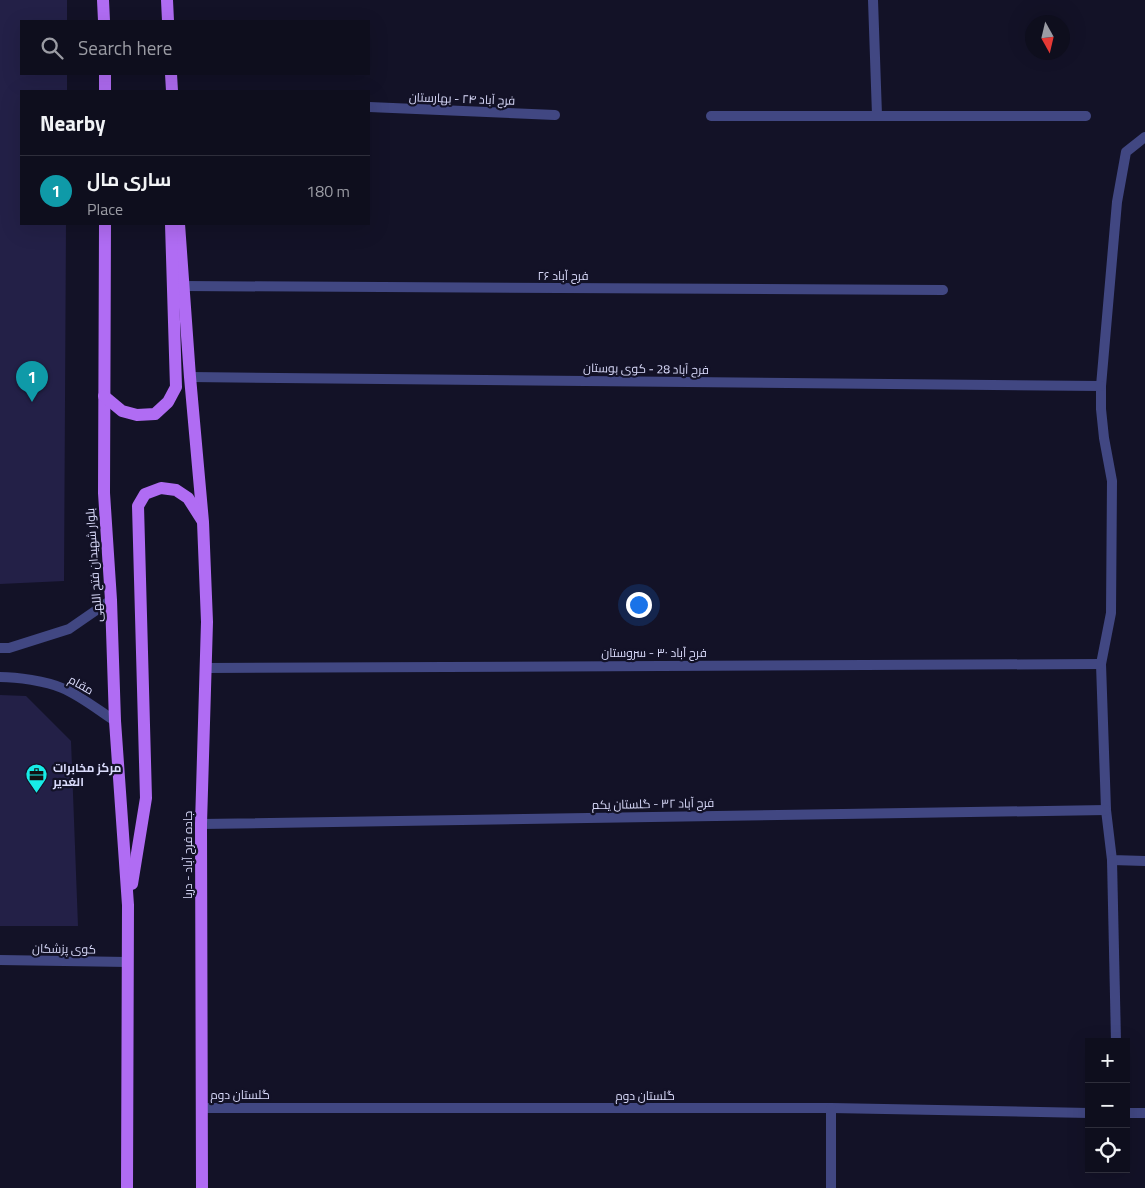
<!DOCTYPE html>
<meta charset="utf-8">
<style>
:root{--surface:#0e0e1d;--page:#1c1c2a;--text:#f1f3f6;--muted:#9b9ca4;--line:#2e2e3b;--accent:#17ece7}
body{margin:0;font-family:"Titillium Web",Cairo,sans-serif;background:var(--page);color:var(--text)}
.controls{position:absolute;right:15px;bottom:15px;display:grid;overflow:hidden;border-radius:0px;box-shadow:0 5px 20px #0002}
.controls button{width:45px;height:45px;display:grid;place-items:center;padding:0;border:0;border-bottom:1px solid var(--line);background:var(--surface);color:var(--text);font:25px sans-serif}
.compass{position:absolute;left:1025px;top:15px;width:45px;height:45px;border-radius:50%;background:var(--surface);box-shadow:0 5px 20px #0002;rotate:172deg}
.you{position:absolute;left:638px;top:604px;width:18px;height:18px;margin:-12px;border:4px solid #fff;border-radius:50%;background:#1a73e8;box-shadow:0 0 0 8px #1a73e833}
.badge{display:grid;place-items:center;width:32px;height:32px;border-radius:50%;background:var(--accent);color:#fff;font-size:16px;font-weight:700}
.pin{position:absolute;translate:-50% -41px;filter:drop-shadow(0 1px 2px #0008)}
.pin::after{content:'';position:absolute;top:26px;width:18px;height:15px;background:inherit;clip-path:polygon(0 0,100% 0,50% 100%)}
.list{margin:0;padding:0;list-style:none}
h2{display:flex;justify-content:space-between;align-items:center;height:65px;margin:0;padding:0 20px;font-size:21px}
h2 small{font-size:16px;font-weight:400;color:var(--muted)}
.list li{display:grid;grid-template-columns:32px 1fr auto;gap:15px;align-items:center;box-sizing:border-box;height:70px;padding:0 20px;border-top:1px solid var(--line)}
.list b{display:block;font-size:19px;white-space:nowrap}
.list p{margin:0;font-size:16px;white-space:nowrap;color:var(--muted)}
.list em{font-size:16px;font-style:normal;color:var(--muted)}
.icon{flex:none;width:28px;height:28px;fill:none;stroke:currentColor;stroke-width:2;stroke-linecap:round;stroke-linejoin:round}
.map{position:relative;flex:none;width:1145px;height:1188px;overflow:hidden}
.search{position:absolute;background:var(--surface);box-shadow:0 5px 20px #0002;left:20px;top:20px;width:350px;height:55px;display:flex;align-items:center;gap:12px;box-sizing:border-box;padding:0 18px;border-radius:0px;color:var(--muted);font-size:19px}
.panel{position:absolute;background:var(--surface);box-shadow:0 5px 20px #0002;left:20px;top:90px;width:350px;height:135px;border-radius:0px}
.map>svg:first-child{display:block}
.building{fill:#232047}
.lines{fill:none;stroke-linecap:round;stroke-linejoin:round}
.lane{stroke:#414782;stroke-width:10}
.street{stroke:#414782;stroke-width:10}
.primary{stroke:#b06cf3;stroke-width:12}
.labels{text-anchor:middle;stroke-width:4.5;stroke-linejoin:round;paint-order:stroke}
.street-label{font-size:12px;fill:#dbdcfc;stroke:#131227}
.poi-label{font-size:12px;font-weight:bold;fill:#dbdcfc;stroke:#131227;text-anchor:start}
</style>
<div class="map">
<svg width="1145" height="1188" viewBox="0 0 1145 1188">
<rect width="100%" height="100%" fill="#131227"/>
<g class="building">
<polygon points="0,0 67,0 67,21 21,21 21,74 67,74 67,91 21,91 21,224 66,224 64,581 0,584"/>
<polygon points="0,695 26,696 71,741 78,926 0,926"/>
</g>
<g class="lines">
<polyline class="lane" points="183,286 943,290"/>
<g class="street">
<polyline points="873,0 877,115"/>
<polyline points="369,107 555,115"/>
<polyline points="711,116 1086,116"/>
<polyline points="1145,137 1126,152 1117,202 1101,386 1101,409 1104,438 1112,481 1111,613 1101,664 1106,810 1112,860 1145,861"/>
<polyline points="190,377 1101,386"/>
<polyline points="0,648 9,648 69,629 111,600"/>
<polyline points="206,668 1101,664"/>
<path d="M0,677C17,677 46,681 62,688C81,696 98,710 115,721"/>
<polyline points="201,824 1106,810"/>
<polyline points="1112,860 1116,1042"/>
<polyline points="0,960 128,962"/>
<polyline points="201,1108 831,1108 1089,1113"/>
<polyline points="1126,1113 1145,1113"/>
<polyline points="831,1188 831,1108"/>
</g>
<g class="primary">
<polyline points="103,0 104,21"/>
<polyline points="167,0 168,21"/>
<polyline points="105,74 105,91"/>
<polyline points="171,74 172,91"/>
<polyline points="105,224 104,493 111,600 115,721 128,905 127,1188"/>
<polyline points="179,224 190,377 203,522 207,622 201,824 202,1188"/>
<polyline points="104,396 122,411 137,415 155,414 168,402 176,387 171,224"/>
<polyline points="132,884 146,798 138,506 145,494 161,488 176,490 188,498 202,520"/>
</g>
</g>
<defs>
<symbol id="office-pin" viewBox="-11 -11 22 30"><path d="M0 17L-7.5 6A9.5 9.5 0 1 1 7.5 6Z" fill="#17ece7" stroke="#131227"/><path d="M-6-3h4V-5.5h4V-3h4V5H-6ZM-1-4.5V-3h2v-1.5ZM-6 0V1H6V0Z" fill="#111"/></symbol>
</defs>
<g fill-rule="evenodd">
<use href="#office-pin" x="24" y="762" width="25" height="34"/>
</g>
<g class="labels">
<g class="street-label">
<text transform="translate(462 99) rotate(2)" y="4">فرح آباد ۲۴ - بهارستان</text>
<text x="563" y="280">فرح آباد ۲۶</text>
<text transform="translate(646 369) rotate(1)" y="4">فرح آباد 28 - کوی بوستان</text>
<text transform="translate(94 565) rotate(-94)" y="4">بلوار شهیدان فتح اللهی</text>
<text x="654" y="657">فرح آباد ۳۰ - سروستان</text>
<text transform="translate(81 685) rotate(29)" y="4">مقام</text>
<text transform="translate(653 804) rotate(-1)" y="4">فرح آباد ۳۲ - گلستان یکم</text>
<text transform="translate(188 855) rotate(-90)" y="4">جاده فرح آباد - دریا</text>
<text transform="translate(64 949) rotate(1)" y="4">کوی پزشکان</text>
<text x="240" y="1099">گلستان دوم</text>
<text x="645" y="1100">گلستان دوم</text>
</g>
<g class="poi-label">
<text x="53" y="772">مرکز مخابرات<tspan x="53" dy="14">الغدیر</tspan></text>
</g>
</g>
</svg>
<div class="controls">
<button>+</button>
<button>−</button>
<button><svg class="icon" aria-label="locate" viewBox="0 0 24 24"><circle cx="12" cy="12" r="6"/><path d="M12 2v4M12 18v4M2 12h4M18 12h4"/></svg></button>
</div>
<svg class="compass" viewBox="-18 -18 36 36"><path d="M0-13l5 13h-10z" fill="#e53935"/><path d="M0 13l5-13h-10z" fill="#9b9ca4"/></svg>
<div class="you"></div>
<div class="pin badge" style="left:32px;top:402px;background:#0f9aa8">1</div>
<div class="search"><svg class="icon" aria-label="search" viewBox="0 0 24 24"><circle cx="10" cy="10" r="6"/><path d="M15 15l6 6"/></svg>Search here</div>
<section class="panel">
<h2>Nearby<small></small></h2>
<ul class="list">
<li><span class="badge" style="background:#0f9aa8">1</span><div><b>ساری مال</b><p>Place</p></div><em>180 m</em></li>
</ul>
</section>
</div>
